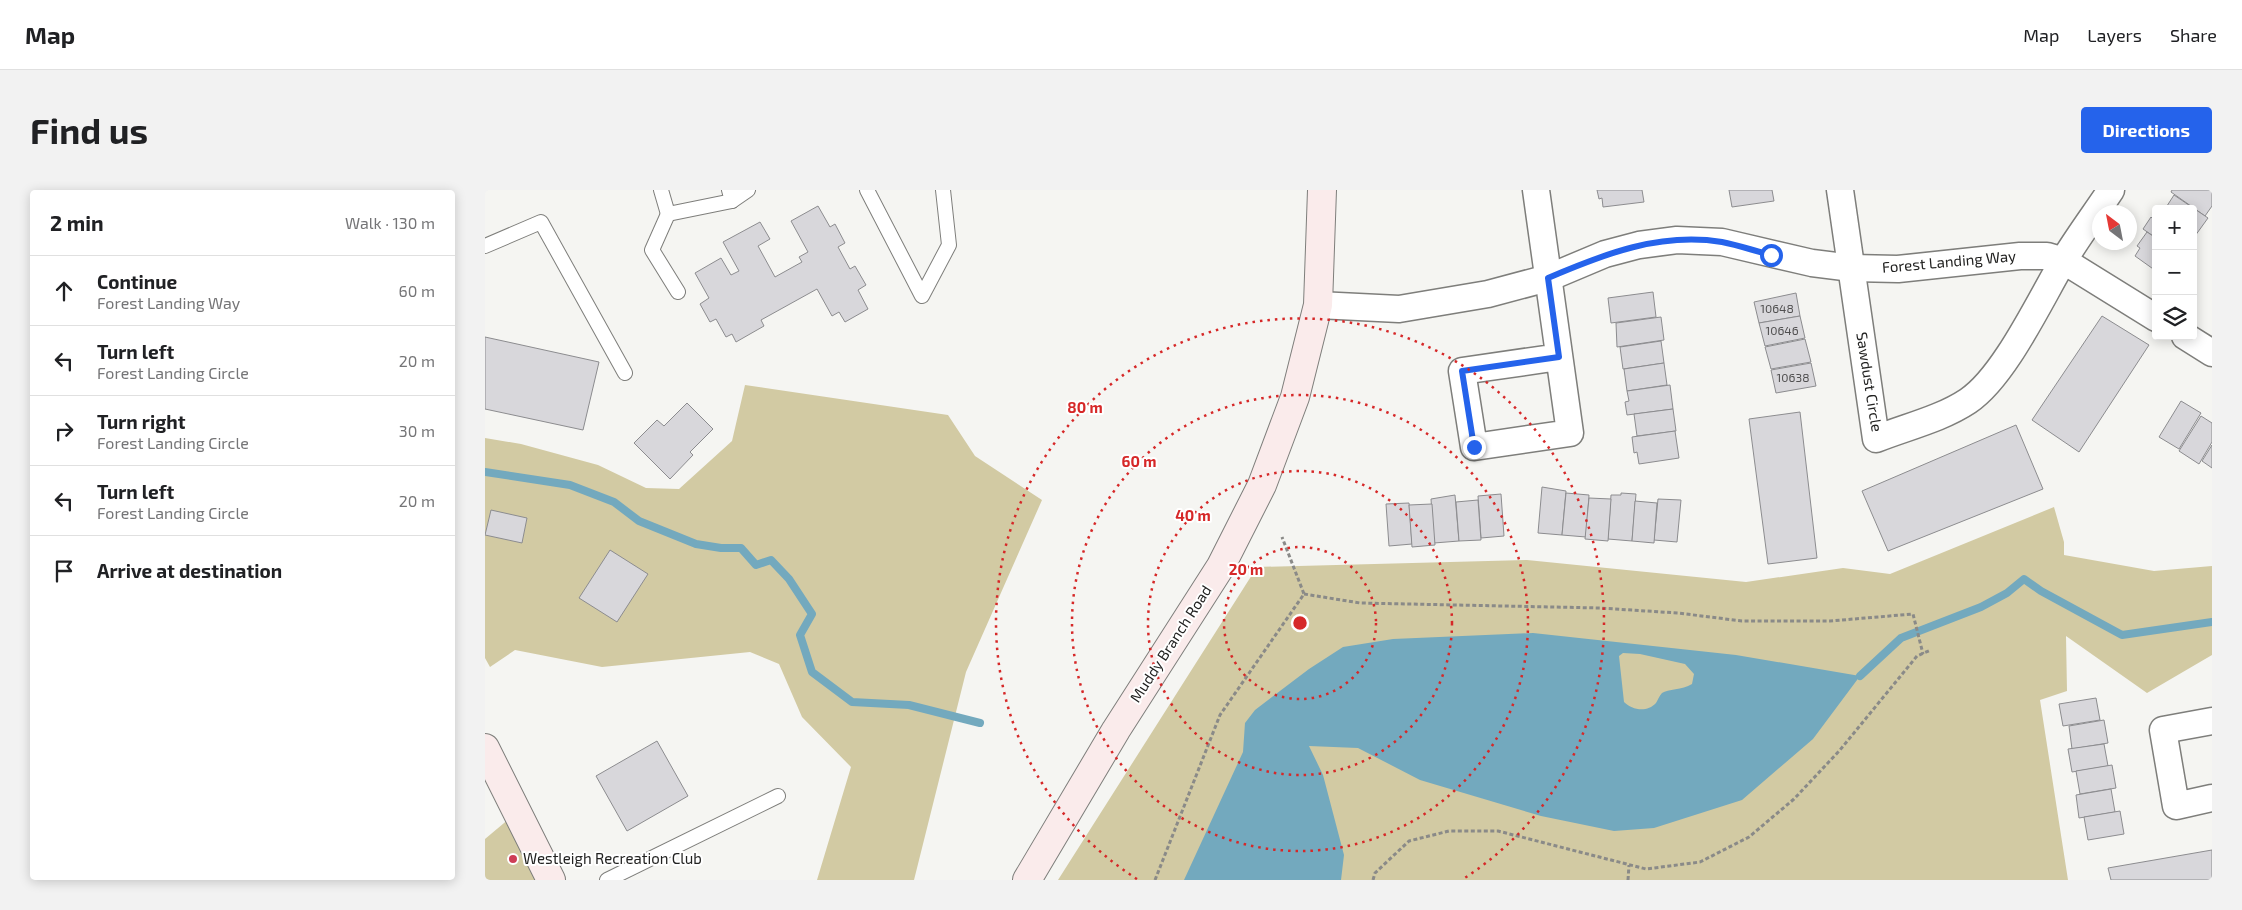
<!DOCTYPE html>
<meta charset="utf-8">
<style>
:root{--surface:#fff;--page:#f2f2f2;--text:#202124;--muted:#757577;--line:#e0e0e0;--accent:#2563eb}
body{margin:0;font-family:"Exo 2",sans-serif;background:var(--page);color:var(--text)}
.controls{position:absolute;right:15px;top:15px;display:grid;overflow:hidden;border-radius:5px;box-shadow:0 2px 12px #0003}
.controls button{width:45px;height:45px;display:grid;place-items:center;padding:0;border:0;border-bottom:1px solid var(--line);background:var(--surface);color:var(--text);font:25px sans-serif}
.compass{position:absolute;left:1607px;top:15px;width:45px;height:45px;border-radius:50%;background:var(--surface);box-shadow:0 2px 12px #0003;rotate:328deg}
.stop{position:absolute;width:15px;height:15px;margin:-11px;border:4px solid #2563eb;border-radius:50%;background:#fff}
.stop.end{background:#2563eb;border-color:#fff;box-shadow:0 1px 5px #0008}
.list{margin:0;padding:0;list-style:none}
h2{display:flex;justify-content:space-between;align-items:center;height:65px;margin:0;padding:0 20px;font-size:21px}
h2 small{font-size:16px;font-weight:400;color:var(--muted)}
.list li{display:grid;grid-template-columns:32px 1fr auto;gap:15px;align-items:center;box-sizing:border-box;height:70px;padding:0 20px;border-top:1px solid var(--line)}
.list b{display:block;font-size:19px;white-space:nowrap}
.list p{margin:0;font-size:16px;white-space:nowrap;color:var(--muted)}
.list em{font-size:16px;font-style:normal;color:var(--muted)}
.icon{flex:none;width:28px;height:28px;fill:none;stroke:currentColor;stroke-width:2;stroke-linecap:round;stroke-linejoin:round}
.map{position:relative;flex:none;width:1727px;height:690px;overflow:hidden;border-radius:5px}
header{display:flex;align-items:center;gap:30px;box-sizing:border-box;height:70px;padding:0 25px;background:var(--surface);border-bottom:1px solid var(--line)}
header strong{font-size:24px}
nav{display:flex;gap:28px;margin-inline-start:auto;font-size:18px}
.intro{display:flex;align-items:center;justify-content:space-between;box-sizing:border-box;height:120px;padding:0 30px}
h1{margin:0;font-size:35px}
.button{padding:12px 22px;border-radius:5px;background:var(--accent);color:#fff;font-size:18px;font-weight:700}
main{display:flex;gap:30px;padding:0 30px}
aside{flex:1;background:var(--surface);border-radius:5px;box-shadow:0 2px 12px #0003}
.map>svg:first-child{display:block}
.green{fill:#d2caa3}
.water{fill:#73a9be;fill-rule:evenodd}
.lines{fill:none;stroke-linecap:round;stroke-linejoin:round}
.stream{stroke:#73a9be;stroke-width:8}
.building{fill:#d8d7db;stroke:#8c8c8f}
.lane-casing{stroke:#7e7e7b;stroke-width:16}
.street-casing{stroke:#7e7e7b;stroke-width:29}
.secondary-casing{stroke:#7e7e7b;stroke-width:30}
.path{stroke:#8a8a88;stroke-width:3;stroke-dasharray:4 2.5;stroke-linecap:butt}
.lane{stroke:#fff;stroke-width:14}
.street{stroke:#fff;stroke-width:26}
.secondary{stroke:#faebeb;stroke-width:28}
.route{stroke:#2563eb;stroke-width:6}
.ring{fill:none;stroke:#d62828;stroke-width:2.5;stroke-dasharray:2.5 5}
.poi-dot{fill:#ce3e56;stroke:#fff;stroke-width:2}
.labels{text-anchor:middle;stroke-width:4;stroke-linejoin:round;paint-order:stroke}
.number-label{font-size:12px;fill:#504f50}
.street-label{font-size:15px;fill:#222221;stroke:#fff}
.poi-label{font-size:15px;fill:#222221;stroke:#fff;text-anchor:start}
.centre{fill:#d62828;stroke:#fff;stroke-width:2.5}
.ring-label{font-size:15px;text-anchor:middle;font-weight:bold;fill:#d62828;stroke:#fff;stroke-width:4;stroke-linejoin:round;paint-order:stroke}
</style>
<header>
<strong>Map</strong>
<nav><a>Map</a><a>Layers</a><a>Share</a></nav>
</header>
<div class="intro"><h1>Find us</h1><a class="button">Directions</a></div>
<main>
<aside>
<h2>2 min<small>Walk · 130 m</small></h2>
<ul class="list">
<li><svg class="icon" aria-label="ahead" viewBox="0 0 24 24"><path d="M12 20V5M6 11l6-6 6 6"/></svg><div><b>Continue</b><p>Forest Landing Way</p></div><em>60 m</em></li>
<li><svg class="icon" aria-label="left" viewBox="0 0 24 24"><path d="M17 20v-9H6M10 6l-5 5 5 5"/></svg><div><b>Turn left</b><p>Forest Landing Circle</p></div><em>20 m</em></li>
<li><svg class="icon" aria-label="right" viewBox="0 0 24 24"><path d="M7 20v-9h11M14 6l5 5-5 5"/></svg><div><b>Turn right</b><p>Forest Landing Circle</p></div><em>30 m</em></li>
<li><svg class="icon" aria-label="left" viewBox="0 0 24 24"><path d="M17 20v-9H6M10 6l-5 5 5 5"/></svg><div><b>Turn left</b><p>Forest Landing Circle</p></div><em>20 m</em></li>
<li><svg class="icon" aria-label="arrive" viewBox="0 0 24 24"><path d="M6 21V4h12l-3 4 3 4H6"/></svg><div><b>Arrive at destination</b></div></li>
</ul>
</aside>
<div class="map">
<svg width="1727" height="690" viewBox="0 0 1727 690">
<rect width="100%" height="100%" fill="#f5f5f2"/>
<g class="green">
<polygon points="260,195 463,225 490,266 557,310 481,482 429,690 332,690 366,577 317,527 294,474 265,462 117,477 30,460 5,477 0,468 0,248 36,254 113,275 161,298 194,299 247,251"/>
<polygon points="1569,317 1579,352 1579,365 1669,381 1727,376 1727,465 1662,503 1581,446 1582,501 1555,510 1583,690 573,690 772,377 1042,370 1261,392 1358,378 1405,384"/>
<polygon points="32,622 66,690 0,690 0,649"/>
</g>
<path class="water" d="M1048,443L1251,465L1375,486L1328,549L1257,610L1169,638L1129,641L1056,626L935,590L873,558L824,556L838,585L859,665L856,690H699L758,562L760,533L770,520L824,479L858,457L908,449ZM1138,463L1155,464L1200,474L1209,484L1207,494C1197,500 1183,499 1177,503C1174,506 1173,510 1171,513C1162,523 1147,520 1139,512L1134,466Z"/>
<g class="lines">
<g class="stream">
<polyline points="0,282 85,295 129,312 154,331 211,354 236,358 256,358 271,375 286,370 304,389 327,424 315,445 327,482 367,512 424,515 495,533"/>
<polyline points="1375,486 1416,448 1496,417 1522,403 1539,389 1556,401 1637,445 1727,432"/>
</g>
</g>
<g class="building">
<polygon points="1112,0 1157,0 1159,12 1118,17 1117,8 1114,9"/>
<polygon points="1244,0 1287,0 1289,11 1247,17"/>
<polygon points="1687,0 1725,0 1727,1 1727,16 1720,26 1686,2"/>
<polygon points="1689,5 1723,28 1710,46 1708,45 1708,19 1680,19"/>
<polygon points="333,16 345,37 350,34 360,53 353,57 365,79 370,76 381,95 373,100 383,119 360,132 354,122 347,126 332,99 276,130 279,136 251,152 247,144 241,147 231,129 225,132 215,114 224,108 210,83 236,68 246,85 254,81 238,52 275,32 285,49 273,56 290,87 317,72 314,67 323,62 306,31"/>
<polygon points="1671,25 1671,48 1658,39 1666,27 1668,29"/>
<polygon points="1662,42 1671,48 1671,81 1650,66 1655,58 1652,56"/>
<polygon points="1168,102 1171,127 1126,133 1123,108"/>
<polygon points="1311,103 1315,126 1274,133 1269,112"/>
<polygon points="1315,126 1320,148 1280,156 1274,133"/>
<polygon points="1617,126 1664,155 1594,262 1547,230"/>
<polygon points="1176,127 1179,150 1132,157 1131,133"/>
<polygon points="0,147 114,172 98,240 0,219"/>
<polygon points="1320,149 1326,172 1286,179 1280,157"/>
<polygon points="1176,151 1179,173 1138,179 1135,157"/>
<polygon points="1179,173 1182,195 1142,201 1139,179"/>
<polygon points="1326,173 1331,196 1291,203 1286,180"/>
<polygon points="1185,195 1188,219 1142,225 1140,212 1144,211 1142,201"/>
<polygon points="1696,211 1716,223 1694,259 1674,247"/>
<polygon points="202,213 228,239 205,262 208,265 185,289 149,253 172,230 179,236"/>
<polygon points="1188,219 1191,241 1152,246 1149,224"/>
<polygon points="1315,222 1332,368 1283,374 1264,229"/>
<polygon points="1716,226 1727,233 1727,252 1714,274 1694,261"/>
<polygon points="1531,235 1558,299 1403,361 1377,301"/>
<polygon points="1190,241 1194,268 1154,274 1152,262 1149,263 1147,247"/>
<polygon points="1727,255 1727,278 1717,271"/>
<polygon points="1057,297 1081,301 1077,345 1053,343"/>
<polygon points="1081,303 1104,305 1101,347 1077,345"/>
<polygon points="1136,303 1151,304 1147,351 1123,349 1126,305 1136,305"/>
<polygon points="1016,304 1019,346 996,348 993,306"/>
<polygon points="970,305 974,351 949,353 946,309"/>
<polygon points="1104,308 1126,309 1123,351 1100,349"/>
<polygon points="1173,309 1196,310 1192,352 1169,350"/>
<polygon points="993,310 996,350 974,351 971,312"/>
<polygon points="1150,311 1172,313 1169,353 1147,351"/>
<polygon points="924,313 927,354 904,356 901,314"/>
<polygon points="947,314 950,355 927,357 924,315"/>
<polygon points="6,320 42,328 37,353 0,345"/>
<polygon points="125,360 163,384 132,432 94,408"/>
<polygon points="1611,508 1615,530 1578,536 1574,514"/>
<polygon points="1619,530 1623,553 1587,559 1584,536"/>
<polygon points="172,551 203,606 142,641 111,586"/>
<polygon points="1619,554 1623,576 1587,582 1583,559"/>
<polygon points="1627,575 1631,598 1595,604 1591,581"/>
<polygon points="1626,599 1630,622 1594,628 1591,605"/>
<polygon points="1635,621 1639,644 1603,650 1599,627"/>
<polygon points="1727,660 1727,690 1626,690 1623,678"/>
</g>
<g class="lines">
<defs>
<g id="lane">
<polyline points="176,0 183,24 247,11"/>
<polyline points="244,0 247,11 263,0"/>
<polyline points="382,0 437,106 464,55 458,0"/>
<polyline points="183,24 167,60 193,102"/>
<polyline points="0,56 56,32 140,183"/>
<polyline points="122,690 293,606"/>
</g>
<g id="street">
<polyline points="1051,0 1085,243 989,257 977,181 1074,167"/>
<path d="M1355,0L1391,249C1421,237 1456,229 1483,211C1519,187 1554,112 1577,73C1592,48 1610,24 1626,0"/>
<polyline points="833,115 914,119 1003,104 1063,88 1120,64 1154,55 1192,50 1237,52 1327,73 1367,78 1413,79 1535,66 1562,66 1579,71 1671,128"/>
<polyline points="1700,146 1727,163"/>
<polyline points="1727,531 1678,540 1691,616 1727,608"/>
</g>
<g id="secondary">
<polyline points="0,558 66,690"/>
<polyline points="542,690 631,540 736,376 777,295 810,207 833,115 837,0"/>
</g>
</defs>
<use href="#lane" class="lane-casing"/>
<use href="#street" class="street-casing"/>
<use href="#secondary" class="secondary-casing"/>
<g class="path">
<polyline points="819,404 875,413 1115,418 1193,423 1257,431 1345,431 1428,424 1438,464"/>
<polyline points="670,690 735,525 819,404 797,347"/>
<polyline points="888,690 890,683 924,651 964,641 1013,641 1161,679 1215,672 1264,647 1309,609 1355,560 1432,466 1446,460"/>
<polyline points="1143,690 1144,675"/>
</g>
<use href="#lane" class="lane"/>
<use href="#street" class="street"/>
<use href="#secondary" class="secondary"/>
</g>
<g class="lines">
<path class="route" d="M989,257L977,181L1074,167L1063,88C1119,64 1175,42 1237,52C1253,55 1270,61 1286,65"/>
</g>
<g class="ring">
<circle cx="815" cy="433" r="76"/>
<circle cx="815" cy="433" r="152"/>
<circle cx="815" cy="433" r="228"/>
<path d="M652 689A304 304 0 1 1 978 689"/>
</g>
<circle class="poi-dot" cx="28" cy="669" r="5"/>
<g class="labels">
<g class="number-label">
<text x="1292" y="123">10648</text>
<text x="1297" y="145">10646</text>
<text x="1308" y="192">10638</text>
</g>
<g class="street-label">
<text transform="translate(1464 72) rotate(-5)" y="5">Forest Landing Way</text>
<text transform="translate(1384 192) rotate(81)" y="5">Sawdust Circle</text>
<text transform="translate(686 454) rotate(-57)" y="5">Muddy Branch Road</text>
</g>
<g class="poi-label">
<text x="38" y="674">Westleigh Recreation Club</text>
</g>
</g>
<circle cx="815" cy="433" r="8" class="centre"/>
<g class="ring-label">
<text x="600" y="223">80 m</text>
<text x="654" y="277">60 m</text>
<text x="708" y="331">40 m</text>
<text x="761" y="385">20 m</text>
</g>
</svg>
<div class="controls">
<button>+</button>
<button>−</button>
<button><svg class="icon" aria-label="layers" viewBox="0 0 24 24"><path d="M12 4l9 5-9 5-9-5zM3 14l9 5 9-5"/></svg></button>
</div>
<svg class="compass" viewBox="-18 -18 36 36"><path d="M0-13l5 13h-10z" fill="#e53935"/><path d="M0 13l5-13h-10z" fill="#757577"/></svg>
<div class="stop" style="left:1286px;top:65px"></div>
<div class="stop end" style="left:989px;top:257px"></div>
</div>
</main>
